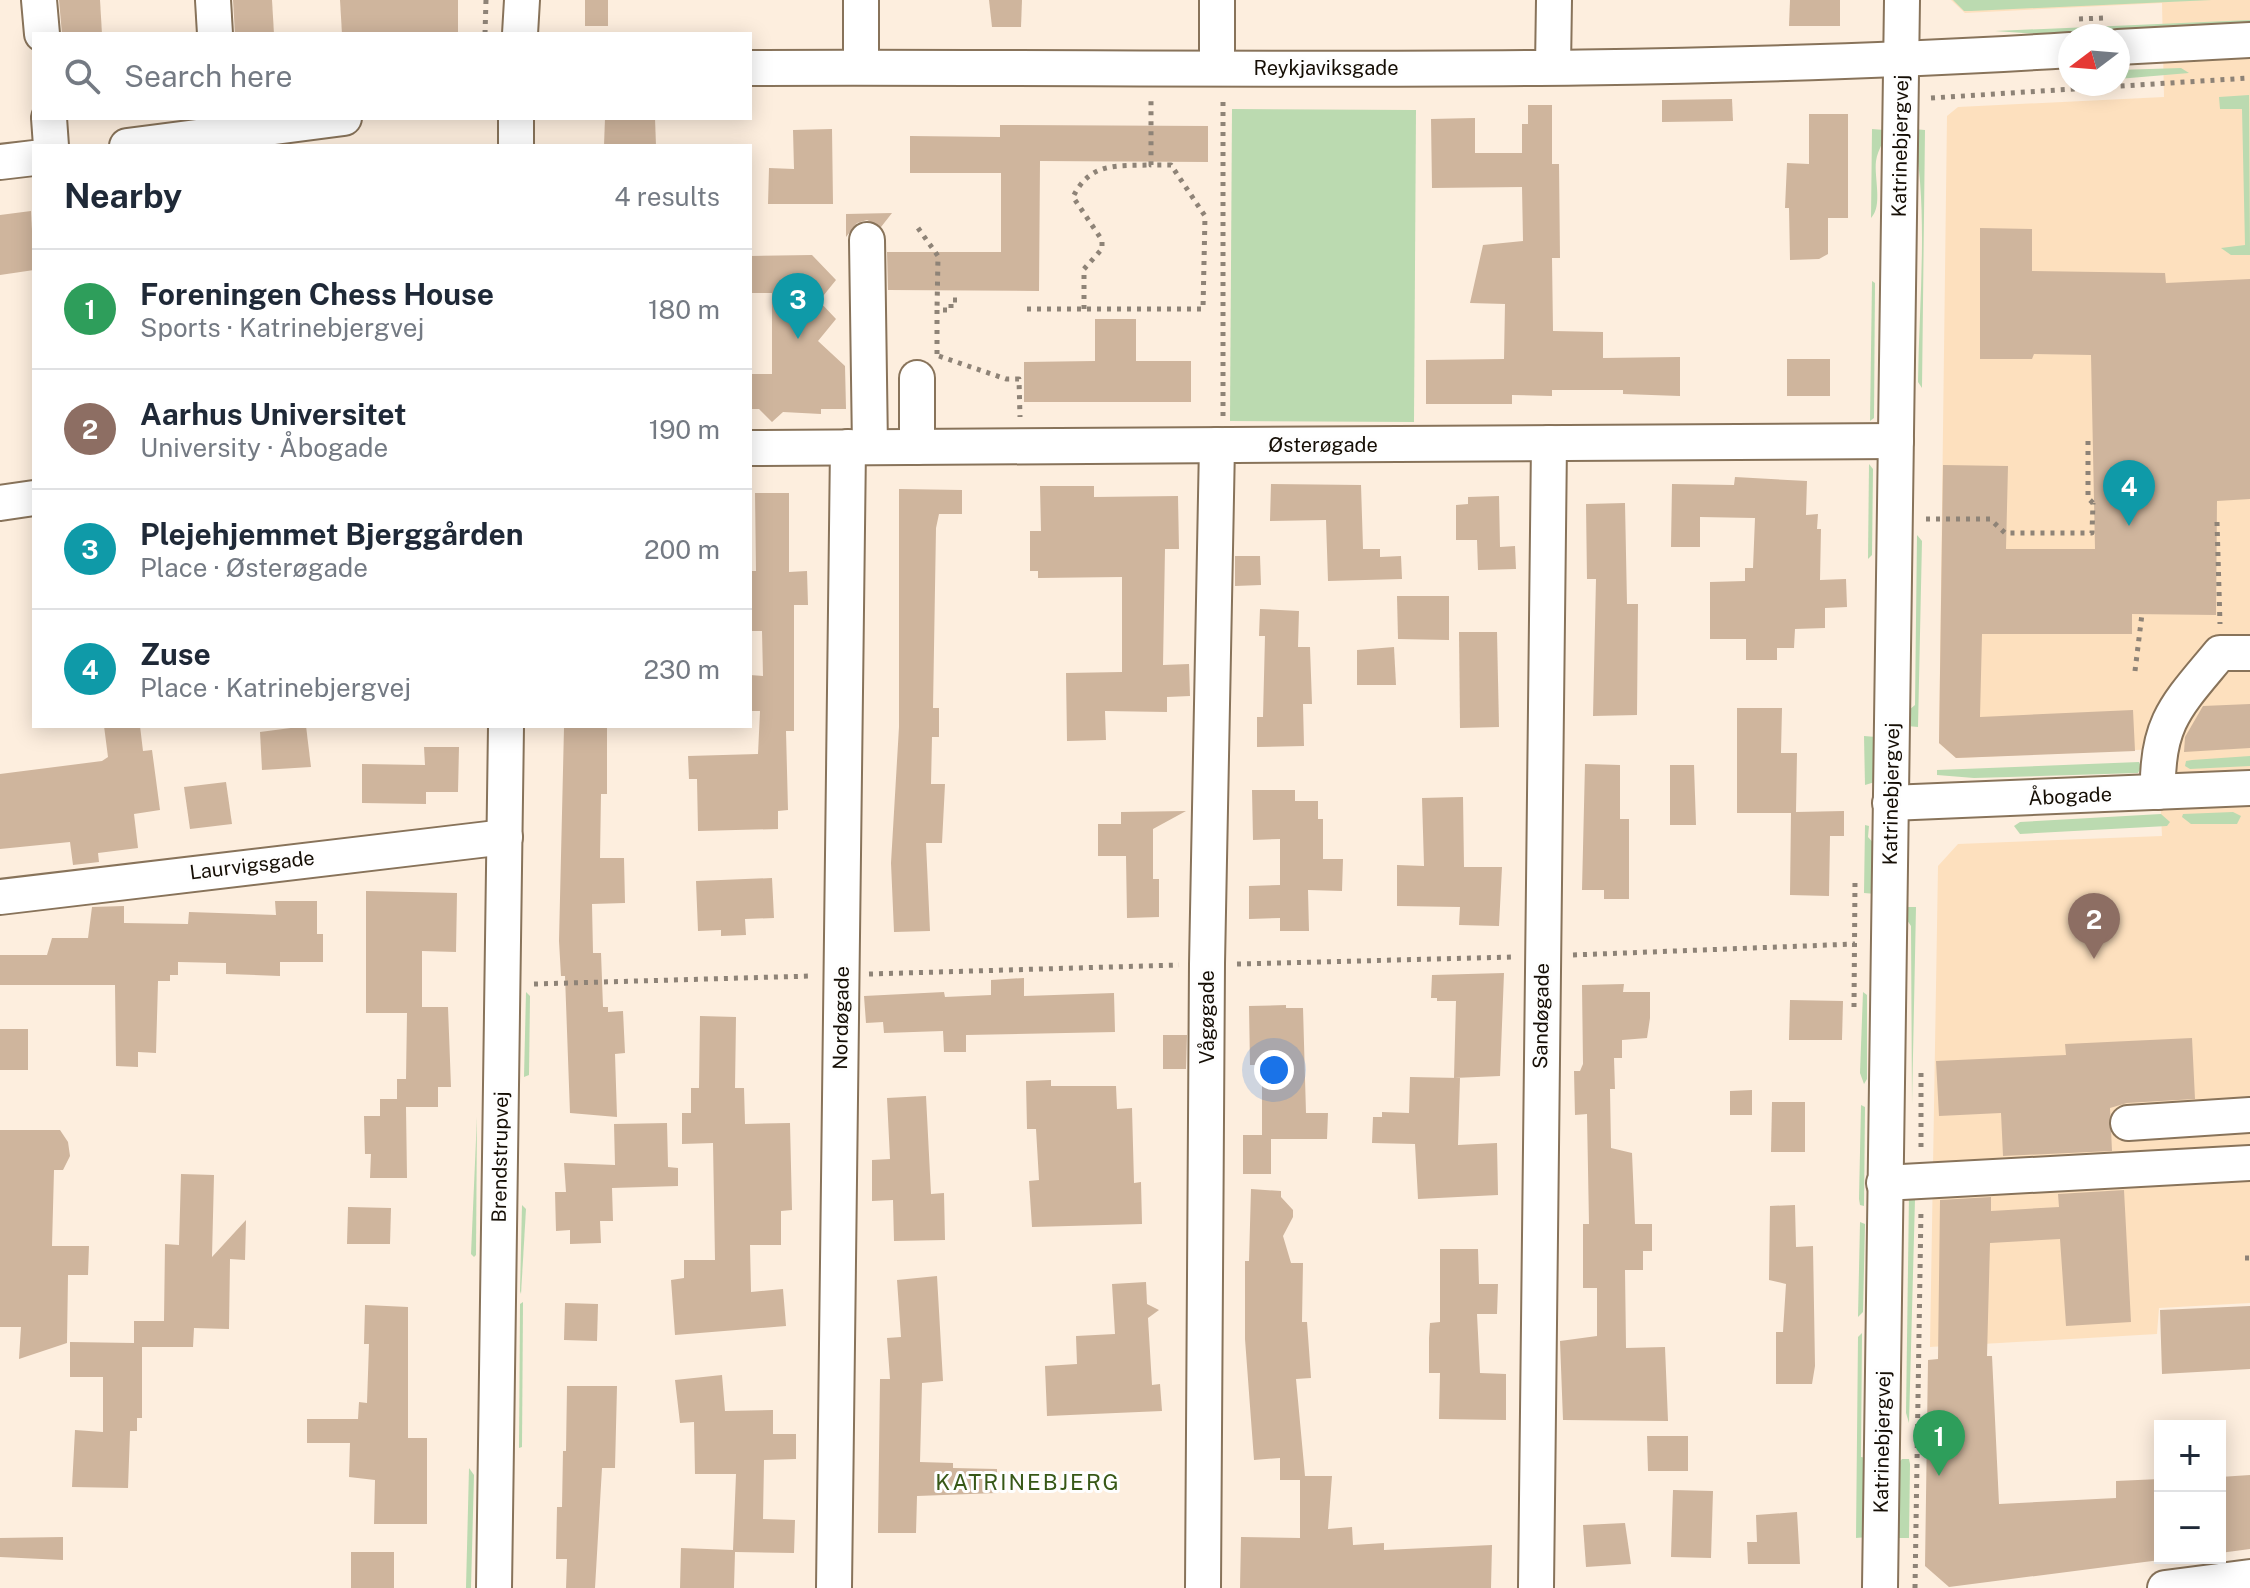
<!DOCTYPE html>
<meta charset="utf-8">
<style>
:root{--surface:#fff;--page:#f6f6f7;--text:#1f2937;--muted:#747a83;--line:#e0e1e3;--accent:#4c7f10}
body{margin:0;font-family:"Public Sans",sans-serif;background:var(--page);color:var(--text)}
.controls{position:absolute;right:24px;bottom:24px;display:grid;overflow:hidden;border-radius:0px;box-shadow:0 4px 20px #0003}
.controls button{width:72px;height:72px;display:grid;place-items:center;padding:0;border:0;border-bottom:2px solid var(--line);background:var(--surface);color:var(--text);font:40px sans-serif}
.compass{position:absolute;left:2058px;top:24px;width:72px;height:72px;border-radius:50%;background:var(--surface);box-shadow:0 4px 20px #0003;rotate:254deg}
.you{position:absolute;left:1274px;top:1070px;width:28px;height:28px;margin:-20px;border:6px solid #fff;border-radius:50%;background:#1a73e8;box-shadow:0 0 0 12px #1a73e833}
.badge{display:grid;place-items:center;width:52px;height:52px;border-radius:50%;background:var(--accent);color:#fff;font-size:26px;font-weight:700}
.pin{position:absolute;translate:-50% -66px;filter:drop-shadow(0 2px 4px #0008)}
.pin::after{content:'';position:absolute;top:42px;width:28px;height:24px;background:inherit;clip-path:polygon(0 0,100% 0,50% 100%)}
.list{margin:0;padding:0;list-style:none}
h2{display:flex;justify-content:space-between;align-items:center;height:104px;margin:0;padding:0 32px;font-size:34px}
h2 small{font-size:26px;font-weight:400;color:var(--muted)}
.list li{display:grid;grid-template-columns:52px 1fr auto;gap:24px;align-items:center;box-sizing:border-box;height:120px;padding:0 32px;border-top:2px solid var(--line)}
.list b{display:block;font-size:30px;white-space:nowrap}
.list p{margin:0;font-size:26px;white-space:nowrap;color:var(--muted)}
.list em{font-size:26px;font-style:normal;color:var(--muted)}
.icon{flex:none;width:44px;height:44px;fill:none;stroke:currentColor;stroke-width:2;stroke-linecap:round;stroke-linejoin:round}
.map{position:relative;flex:none;width:2250px;height:1588px;overflow:hidden}
.search{position:absolute;background:var(--surface);box-shadow:0 4px 20px #0003;left:32px;top:32px;width:720px;height:88px;display:flex;align-items:center;gap:20px;box-sizing:border-box;padding:0 28px;border-radius:0px;color:var(--muted);font-size:30px}
.panel{position:absolute;background:var(--surface);box-shadow:0 4px 20px #0003;left:32px;top:144px;width:720px;height:584px;border-radius:0px}
.map>svg:first-child{display:block}
.built{fill:#fde0be}
.green{fill:#bbdab0}
.building{fill:#cfb59d}
.lines{fill:none;stroke-linecap:round;stroke-linejoin:round}
.minor-casing{stroke:#88735a;stroke-width:38}
.path{stroke:#8e8377;stroke-width:5;stroke-dasharray:4 6;stroke-linecap:butt}
.minor{stroke:#fff;stroke-width:34}
.labels{text-anchor:middle;stroke-width:6;stroke-linejoin:round;paint-order:stroke}
.street-label{font-size:20px;fill:#150e05;stroke:#fefefe}
.neighbourhood-label{font-size:22px;letter-spacing:2px;fill:#375817;stroke:#fefefe}
</style>
<div class="map">
<svg width="2250" height="1588" viewBox="0 0 2250 1588">
<rect width="100%" height="100%" fill="#fdeede"/>
<polygon class="built" points="1951,0 2250,0 2250,1303 2159,1308 2157,1334 1930,1347 1938,866 1958,844 2162,836 2158,749 1956,758 1939,743 1947,116 1958,107 2164,97 2162,3 1965,13"/>
<g class="green">
<polygon points="1953,0 2212,0 1971,11 1964,11"/>
<polygon points="2250,20 2250,27 2067,36 1995,31"/>
<polygon points="2181,68 2189,73 2118,79 2118,70"/>
<polygon points="2249,95 2250,255 2231,255 2221,248 2245,245 2242,109 2220,109 2219,97"/>
<polygon points="1232,109 1416,110 1414,422 1230,421"/>
<path d="M1872,129L1884,130C1885,143 1878,148 1876,161C1874,178 1883,206 1871,218Z"/>
<path d="M1913,129L1925,130L1922,388L1918,382C1919,299 1929,210 1913,129Z"/>
<polygon points="1872,281 1875,283 1874,418 1870,421"/>
<polygon points="1869,464 1873,469 1872,555 1868,559"/>
<polygon points="1917,535 1922,541 1918,727 1907,726 1909,710 1915,705"/>
<polygon points="1864,736 1876,737 1875,782 1865,785"/>
<polygon points="2250,756 2250,766 2190,769 2185,766 2186,761 2192,760"/>
<polygon points="2139,762 2141,767 2138,773 1974,778 1937,775 1937,770"/>
<polygon points="2233,812 2241,816 2237,824 2191,824 2182,817 2183,814"/>
<polygon points="2161,814 2170,822 2167,826 2020,834 2014,826 2020,822"/>
<polygon points="1865,825 1869,826 1868,837 1876,846 1876,894 1864,893"/>
<polygon points="1905,907 1916,907 1912,1105 1911,926 1903,914"/>
<polygon points="526,992 530,996 529,1075 524,1077"/>
<polygon points="1863,992 1867,995 1867,1079 1864,1084 1860,1073"/>
<polygon points="1861,1105 1865,1107 1864,1206 1860,1205 1859,1199"/>
<polygon points="477,1117 476,1255 474,1257 471,1254"/>
<polygon points="1909,1195 1913,1195 1915,1199 1909,1423 1906,1413"/>
<polygon points="522,1205 526,1209 521,1294 520,1291"/>
<polygon points="1860,1222 1865,1224 1863,1312 1858,1317"/>
<polygon points="523,1302 522,1447 519,1448 520,1304"/>
<polygon points="1862,1333 1861,1457 1867,1458 1868,1537 1856,1538 1858,1337"/>
<polygon points="1902,1459 1909,1459 1910,1464 1909,1538 1897,1538 1898,1464"/>
<polygon points="469,1468 474,1475 471,1588 466,1588"/>
</g>
<g class="building">
<polygon points="59,0 100,0 102,34 62,34"/>
<polygon points="233,0 272,0 274,34 235,34"/>
<polygon points="340,0 458,0 458,34 342,34"/>
<rect x="585" y="0" width="23" height="26"/>
<polygon points="989,0 1022,0 1021,27 992,27"/>
<polygon points="1790,0 1840,0 1840,26 1789,26"/>
<polygon points="1732,99 1733,121 1662,122 1662,100"/>
<polygon points="1528,105 1552,105 1552,164 1559,164 1560,258 1552,258 1553,331 1603,332 1603,358 1680,357 1680,396 1623,394 1623,390 1552,390 1552,396 1512,395 1512,404 1426,404 1426,360 1504,359 1505,304 1470,303 1483,245 1523,241 1522,187 1432,188 1431,119 1475,118 1475,153 1522,153 1522,124 1528,124"/>
<polygon points="1809,114 1848,114 1848,218 1828,218 1828,254 1819,259 1790,260 1789,208 1785,208 1787,163 1809,164"/>
<polygon points="605,118 655,118 656,146 604,146"/>
<polygon points="1000,125 1208,126 1208,162 1040,161 1039,291 888,290 887,252 1001,252 1001,173 910,173 910,136 1000,137"/>
<polygon points="832,129 833,204 768,204 769,168 794,169 793,130"/>
<polygon points="31,211 34,270 0,275 0,215"/>
<polygon points="892,213 881,227 867,220 857,223 846,237 846,214"/>
<polygon points="1980,228 2032,229 2032,271 2165,273 2166,283 2250,279 2250,499 2217,501 2216,615 2132,614 2132,634 1982,634 1980,717 2133,710 2135,751 1956,758 1939,743 1943,465 2008,466 2006,549 2095,549 2091,355 2034,354 2032,359 1980,359"/>
<polygon points="812,255 836,280 819,301 836,319 818,341 845,366 846,409 821,409 821,414 783,412 772,422 759,409 750,409 750,374 772,374 772,293 750,293 750,256"/>
<polygon points="1095,319 1136,319 1136,361 1191,361 1191,402 1024,402 1024,362 1095,361"/>
<rect x="1787" y="359" width="43" height="37"/>
<polygon points="1735,477 1807,481 1806,515 1818,514 1817,529 1821,529 1820,580 1846,579 1847,607 1825,608 1825,628 1795,629 1794,648 1777,648 1777,660 1746,660 1746,639 1710,639 1710,582 1745,581 1745,568 1753,568 1755,518 1700,517 1700,547 1671,547 1672,484 1734,485"/>
<polygon points="1271,484 1361,485 1363,549 1380,549 1380,557 1401,556 1402,579 1328,581 1326,520 1270,521"/>
<polygon points="1040,486 1094,486 1094,497 1178,496 1179,549 1165,549 1163,665 1189,664 1190,696 1167,697 1167,712 1105,711 1106,740 1067,741 1066,673 1122,672 1122,577 1038,578 1038,571 1030,571 1030,531 1041,531"/>
<polygon points="899,489 962,490 962,514 939,514 936,528 933,708 939,708 939,737 932,737 931,784 945,784 942,843 926,843 930,931 894,932 891,863 899,727"/>
<polygon points="755,493 789,493 789,572 807,571 808,605 794,605 794,731 786,731 788,810 778,811 778,829 698,831 697,779 689,779 688,756 758,754 760,711 750,711 750,675 763,676 762,631 750,631 750,571 756,571"/>
<polygon points="1499,496 1500,547 1515,546 1516,569 1478,570 1477,540 1456,540 1456,505 1468,504 1468,497"/>
<polygon points="1625,503 1627,604 1638,604 1637,715 1593,716 1596,579 1587,579 1586,504"/>
<polygon points="1235,556 1260,556 1261,585 1235,586"/>
<polygon points="1397,596 1449,596 1449,640 1398,639"/>
<polygon points="1260,609 1299,611 1298,647 1310,647 1312,704 1303,704 1304,746 1257,747 1257,717 1263,717 1265,636 1259,636"/>
<polygon points="1459,632 1497,632 1499,727 1460,728"/>
<polygon points="1394,647 1396,685 1357,685 1357,650"/>
<polygon points="2250,704 2250,748 2184,752 2185,737 2203,706"/>
<polygon points="1737,708 1782,708 1781,753 1797,753 1796,812 1844,811 1844,836 1830,836 1829,896 1790,895 1791,813 1737,813"/>
<polygon points="104,726 140,726 143,751 152,750 160,810 134,814 138,848 98,853 99,862 73,865 70,842 0,849 0,774 102,761 108,757"/>
<polygon points="306,726 311,767 262,770 260,732"/>
<polygon points="607,727 607,794 601,794 600,858 624,858 625,903 592,904 593,953 601,953 603,1007 608,1007 608,1012 623,1011 625,1053 615,1054 617,1117 570,1113 565,976 561,976 559,941 564,728"/>
<polygon points="424,747 459,747 458,792 426,792 426,804 362,803 362,764 425,765"/>
<polygon points="1585,764 1620,765 1620,819 1629,819 1629,899 1604,899 1604,890 1582,890"/>
<polygon points="1670,765 1694,765 1696,825 1670,825"/>
<polygon points="226,782 232,824 190,829 184,787"/>
<polygon points="1252,790 1295,790 1295,801 1318,801 1318,819 1323,819 1323,859 1343,859 1342,891 1308,890 1309,931 1280,931 1280,918 1249,919 1249,886 1280,885 1280,839 1253,840"/>
<polygon points="1463,797 1464,867 1502,867 1499,926 1459,925 1460,907 1397,906 1397,865 1424,866 1422,798"/>
<polygon points="1186,811 1153,829 1153,879 1159,879 1159,917 1127,918 1126,856 1098,856 1098,824 1121,824 1121,812"/>
<polygon points="772,878 774,918 745,919 746,935 721,936 721,930 698,931 696,881"/>
<polygon points="366,891 457,893 456,952 422,951 422,1007 448,1007 451,1087 438,1087 438,1107 406,1107 407,1178 370,1178 371,1154 365,1154 364,1116 380,1116 380,1099 397,1099 397,1079 406,1079 407,1013 366,1013"/>
<polygon points="275,901 317,901 317,934 323,934 323,962 280,962 280,976 226,974 226,963 178,962 178,975 170,975 170,981 158,981 156,1053 138,1052 138,1067 116,1066 115,985 0,985 0,955 47,955 52,938 88,938 92,907 124,906 124,923 188,924 189,912 276,915"/>
<polygon points="1504,973 1500,1076 1454,1078 1456,1001 1437,1001 1437,998 1431,998 1432,975"/>
<polygon points="1024,978 1024,996 1114,993 1115,1032 966,1035 966,1052 944,1052 943,1031 884,1033 883,1022 866,1023 864,996 944,992 945,997 991,995 991,980"/>
<polygon points="1624,984 1623,992 1650,992 1650,1018 1647,1038 1622,1040 1622,1058 1614,1058 1615,1089 1610,1089 1611,1148 1632,1153 1635,1224 1652,1224 1652,1251 1643,1251 1643,1270 1625,1270 1626,1348 1665,1347 1668,1421 1563,1420 1560,1341 1597,1336 1597,1288 1583,1288 1583,1224 1589,1224 1587,1114 1575,1115 1574,1071 1580,1071 1583,1064 1582,985"/>
<polygon points="1790,1000 1843,1001 1842,1040 1789,1040"/>
<polygon points="1286,1005 1286,1008 1303,1008 1306,1113 1328,1113 1327,1139 1271,1139 1271,1174 1243,1174 1243,1135 1262,1135 1262,1065 1250,1065 1249,1006"/>
<polygon points="700,1016 736,1017 735,1088 744,1088 745,1124 790,1123 792,1210 781,1211 781,1245 750,1245 751,1292 783,1289 786,1326 675,1335 671,1280 684,1278 684,1260 715,1260 713,1143 682,1144 682,1113 691,1113 691,1088 699,1088"/>
<rect x="0" y="1029" width="28" height="41"/>
<polygon points="1163,1035 1187,1035 1186,1069 1163,1069"/>
<polygon points="2192,1038 2195,1099 2127,1103 2110,1108 2112,1151 2003,1156 2001,1113 1939,1116 1936,1061 2066,1055 2065,1044"/>
<polygon points="1410,1077 1460,1078 1458,1145 1497,1143 1498,1195 1418,1199 1415,1144 1372,1143 1373,1117 1382,1117 1382,1112 1409,1113"/>
<polygon points="1051,1080 1051,1086 1116,1086 1117,1109 1132,1108 1134,1183 1141,1182 1142,1224 1032,1227 1029,1181 1039,1180 1036,1129 1027,1129 1026,1081"/>
<polygon points="1752,1090 1752,1115 1730,1115 1730,1091"/>
<polygon points="926,1096 931,1194 944,1193 945,1240 894,1241 893,1200 872,1201 872,1160 890,1159 887,1098"/>
<polygon points="1772,1102 1805,1102 1805,1152 1771,1152"/>
<polygon points="667,1123 668,1167 678,1168 678,1186 612,1188 613,1221 600,1221 601,1243 570,1244 570,1230 556,1231 555,1192 566,1192 564,1163 615,1165 614,1124"/>
<polygon points="0,1130 60,1130 68,1142 70,1156 63,1170 54,1170 52,1246 89,1246 88,1275 68,1275 67,1343 19,1359 21,1327 0,1327"/>
<polygon points="181,1174 214,1175 212,1257 246,1220 245,1260 230,1259 229,1329 194,1328 193,1347 142,1347 142,1418 137,1418 137,1431 130,1431 128,1488 72,1487 75,1430 103,1432 103,1377 70,1377 70,1342 134,1343 134,1321 164,1321 165,1244 179,1245"/>
<polygon points="1251,1189 1281,1191 1281,1197 1293,1210 1293,1217 1283,1236 1291,1263 1303,1263 1302,1322 1307,1322 1311,1378 1296,1379 1305,1476 1332,1476 1328,1529 1352,1527 1353,1545 1384,1543 1384,1550 1492,1545 1491,1588 1240,1588 1241,1537 1300,1538 1300,1480 1280,1480 1280,1458 1254,1460 1245,1339 1245,1261 1249,1261"/>
<polygon points="2124,1190 2131,1322 2066,1326 2060,1239 1990,1243 1987,1356 1992,1356 1999,1504 2116,1498 2116,1481 2160,1479 2160,1560 1949,1587 1925,1566 1928,1360 1938,1359 1940,1200 1991,1197 1991,1211 2059,1207 2058,1194"/>
<polygon points="1795,1205 1796,1247 1813,1246 1815,1366 1812,1384 1776,1384 1776,1332 1783,1332 1786,1284 1769,1280 1770,1206"/>
<polygon points="348,1207 391,1208 390,1244 347,1244"/>
<polygon points="1440,1249 1478,1249 1479,1284 1498,1284 1497,1314 1477,1314 1480,1373 1506,1374 1506,1420 1439,1419 1440,1373 1429,1373 1429,1338 1430,1323 1440,1322"/>
<polygon points="937,1276 943,1381 922,1383 920,1462 953,1463 953,1468 997,1469 997,1493 917,1496 916,1533 878,1533 880,1379 890,1379 887,1338 901,1337 897,1280"/>
<polygon points="1146,1282 1147,1304 1159,1310 1148,1318 1152,1385 1160,1384 1162,1411 1047,1416 1045,1366 1077,1364 1076,1336 1115,1334 1112,1284"/>
<polygon points="565,1303 598,1304 597,1341 564,1340"/>
<polygon points="365,1305 408,1307 408,1438 427,1438 427,1524 374,1524 375,1480 349,1477 350,1443 307,1443 307,1419 358,1419 359,1402 367,1403 369,1344 364,1344"/>
<polygon points="2250,1306 2250,1369 2162,1374 2160,1310"/>
<polygon points="722,1375 725,1411 773,1410 773,1434 796,1434 796,1459 764,1460 763,1519 795,1520 794,1553 735,1552 734,1588 680,1588 681,1548 733,1550 736,1474 695,1474 694,1422 680,1423 675,1380"/>
<polygon points="567,1386 617,1386 615,1468 602,1468 595,1588 566,1588 567,1559 556,1559 557,1507 562,1507 563,1451 566,1451"/>
<polygon points="1647,1436 1688,1436 1688,1471 1648,1471"/>
<polygon points="2250,1475 2250,1549 2220,1553 2220,1477"/>
<polygon points="1673,1490 1713,1491 1711,1558 1671,1557"/>
<polygon points="1797,1512 1800,1564 1748,1564 1747,1542 1757,1542 1756,1515"/>
<polygon points="1625,1523 1631,1564 1586,1567 1583,1525"/>
<polygon points="63,1537 63,1560 0,1557 0,1538"/>
<rect x="351" y="1552" width="43" height="36"/>
</g>
<g class="lines">
<defs>
<g id="minor">
<polyline points="39,0 42,34"/>
<polyline points="213,0 215,34"/>
<polyline points="520,34 522,0"/>
<polyline points="2118,47 2250,40"/>
<polyline points="861,67 861,0"/>
<polyline points="1553,67 1554,0"/>
<path d="M750,68C1190,66 1631,78 2070,50"/>
<polyline points="1217,68 1217,0"/>
<polyline points="49,118 51,146"/>
<polyline points="127,146 344,118"/>
<polyline points="516,146 516,118"/>
<polyline points="0,162 34,158"/>
<polyline points="867,240 870,447"/>
<polyline points="917,378 917,447"/>
<polyline points="750,448 1896,441"/>
<polyline points="0,503 34,498"/>
<path d="M2158,792C2156,722 2178,704 2220,653H2250"/>
<polyline points="1890,803 2250,788"/>
<polyline points="0,897 505,837"/>
<polyline points="2128,1123 2250,1115"/>
<polyline points="1884,1183 2250,1163"/>
<polyline points="494,1588 506,726"/>
<polyline points="834,1588 848,447"/>
<polyline points="1203,1588 1207,964 1217,445"/>
<polyline points="1536,1588 1549,443"/>
<polyline points="1880,1588 1902,0"/>
<polyline points="2165,1588 2250,1577"/>
</g>
</defs>
<use href="#minor" class="minor-casing"/>
<g class="path">
<polyline points="2079,19 2105,18"/>
<polyline points="485,34 486,0"/>
<polyline points="1931,98 2250,78"/>
<polyline points="918,228 938,256 937,310"/>
<polyline points="1027,309 1203,309 1205,216 1171,165 1151,165 1151,99"/>
<path d="M1084,309V269L1102,249V240L1073,197C1090,162 1116,166 1151,165"/>
<polyline points="937,354 937,310 951,310 951,300 961,300"/>
<polyline points="939,356 1006,379 1019,379 1020,417"/>
<polyline points="1223,416 1223,98"/>
<polyline points="2088,441 2088,498 2093,503"/>
<polyline points="1926,519 1990,519 2005,533 2092,533 2093,503"/>
<polyline points="2217,522 2220,624"/>
<polyline points="2135,671 2142,614"/>
<polyline points="1573,955 1855,944"/>
<polyline points="1237,964 1515,957"/>
<polyline points="869,974 1179,965"/>
<polyline points="534,984 811,976"/>
<polyline points="1854,1007 1855,881"/>
<polyline points="1921,1073 1921,1151"/>
<polyline points="2245,1258 2250,1258"/>
<polyline points="1915,1588 1921,1209"/>
</g>
<use href="#minor" class="minor"/>
</g>
<g class="labels">
<g class="street-label">
<text x="1326" y="75">Reykjaviksgade</text>
<text transform="translate(1900 146) rotate(-89)" y="7">Katrinebjergvej</text>
<text x="1323" y="452">Østerøgade</text>
<text transform="translate(1891 794) rotate(-89)" y="7">Katrinebjergvej</text>
<text transform="translate(2070 796) rotate(-3)" y="7">Åbogade</text>
<text transform="translate(252 865) rotate(-7)" y="7">Laurvigsgade</text>
<text transform="translate(1541 1016) rotate(-89)" y="7">Sandøgade</text>
<text transform="translate(1207 1017) rotate(-90)" y="7">Vågøgade</text>
<text transform="translate(841 1018) rotate(-89)" y="7">Nordøgade</text>
<text transform="translate(500 1157) rotate(-89)" y="7">Brendstrupvej</text>
<text transform="translate(1882 1442) rotate(-89)" y="7">Katrinebjergvej</text>
</g>
<g class="neighbourhood-label">
<text x="1028" y="1490">KATRINEBJERG</text>
</g>
</g>
</svg>
<div class="controls">
<button>+</button>
<button>−</button>
</div>
<svg class="compass" viewBox="-18 -18 36 36"><path d="M0-13l5 13h-10z" fill="#e53935"/><path d="M0 13l5-13h-10z" fill="#747a83"/></svg>
<div class="you"></div>
<div class="pin badge" style="left:1939px;top:1476px;background:#2e9e5b">1</div>
<div class="pin badge" style="left:2094px;top:959px;background:#8d6e63">2</div>
<div class="pin badge" style="left:798px;top:339px;background:#0f9aa8">3</div>
<div class="pin badge" style="left:2129px;top:526px;background:#0f9aa8">4</div>
<div class="search"><svg class="icon" aria-label="search" viewBox="0 0 24 24"><circle cx="10" cy="10" r="6"/><path d="M15 15l6 6"/></svg>Search here</div>
<section class="panel">
<h2>Nearby<small>4 results</small></h2>
<ul class="list">
<li><span class="badge" style="background:#2e9e5b">1</span><div><b>Foreningen Chess House</b><p>Sports · Katrinebjergvej</p></div><em>180 m</em></li>
<li><span class="badge" style="background:#8d6e63">2</span><div><b>Aarhus Universitet</b><p>University · Åbogade</p></div><em>190 m</em></li>
<li><span class="badge" style="background:#0f9aa8">3</span><div><b>Plejehjemmet Bjerggården</b><p>Place · Østerøgade</p></div><em>200 m</em></li>
<li><span class="badge" style="background:#0f9aa8">4</span><div><b>Zuse</b><p>Place · Katrinebjergvej</p></div><em>230 m</em></li>
</ul>
</section>
</div>
